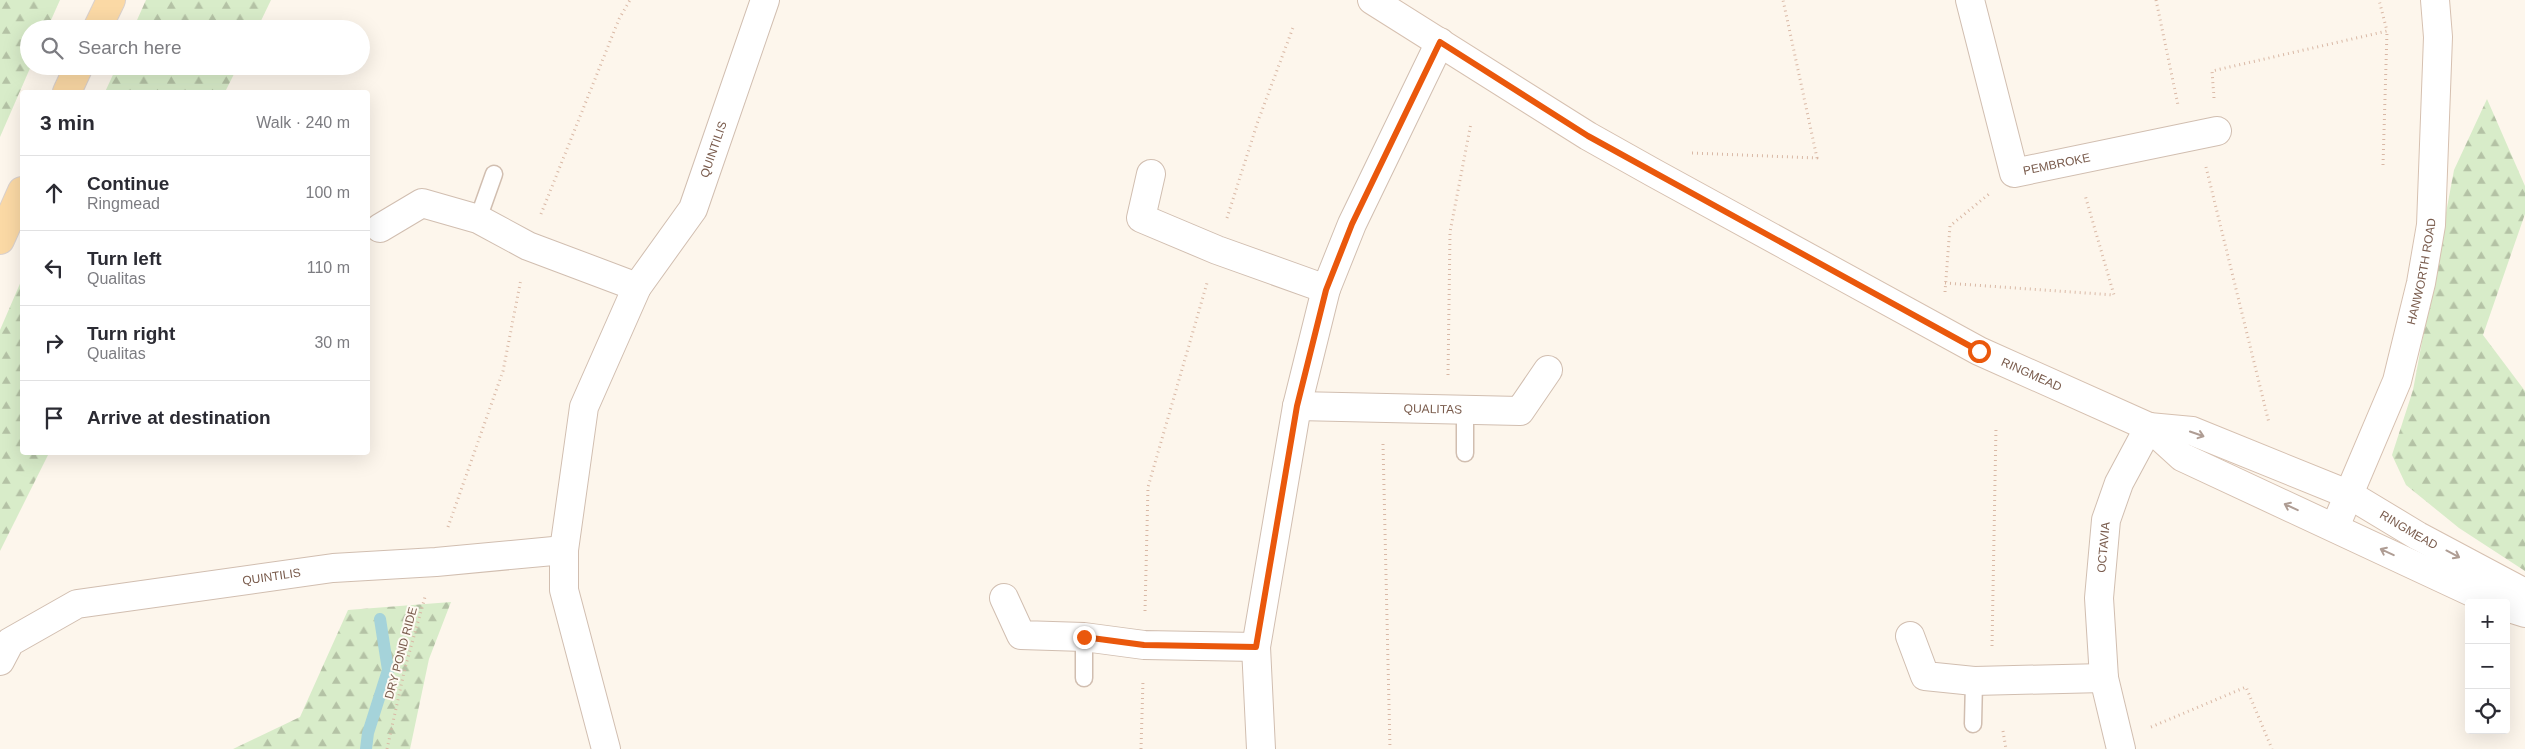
<!DOCTYPE html>
<meta charset="utf-8">
<style>
:root{--surface:#fff;--page:#f7f7f7;--text:#2b2b33;--muted:#7c7c81;--line:#e1e1e2}
body{margin:0;font-family:Arial,sans-serif;background:var(--page);color:var(--text)}
.controls{position:absolute;right:15px;bottom:15px;display:grid;overflow:hidden;border-radius:5px;box-shadow:0 5px 20px #0002}
.controls button{width:45px;height:45px;display:grid;place-items:center;padding:0;border:0;border-bottom:1px solid var(--line);background:var(--surface);color:var(--text);font:25px sans-serif}
.stop{position:absolute;width:15px;height:15px;margin:-11px;border:4px solid #ea580c;border-radius:50%;background:#fff}
.stop.end{background:#ea580c;border-color:#fff;box-shadow:0 1px 5px #0008}
.list{margin:0;padding:0;list-style:none}
h2{display:flex;justify-content:space-between;align-items:center;height:65px;margin:0;padding:0 20px;font-size:21px}
h2 small{font-size:16px;font-weight:400;color:var(--muted)}
.list li{display:grid;grid-template-columns:32px 1fr auto;gap:15px;align-items:center;box-sizing:border-box;height:75px;padding:0 20px;border-top:1px solid var(--line)}
.list b{display:block;font-size:19px;white-space:nowrap}
.list p{margin:0;font-size:16px;white-space:nowrap;color:var(--muted)}
.list em{font-size:16px;font-style:normal;color:var(--muted)}
.icon{flex:none;width:28px;height:28px;fill:none;stroke:currentColor;stroke-width:2;stroke-linecap:round;stroke-linejoin:round}
.map{position:relative;flex:none;width:2525px;height:749px;overflow:hidden}
.search{position:absolute;background:var(--surface);box-shadow:0 5px 20px #0002;left:20px;top:20px;width:350px;height:55px;display:flex;align-items:center;gap:12px;box-sizing:border-box;padding:0 18px;border-radius:28px;color:var(--muted);font-size:19px}
.panel{position:absolute;background:var(--surface);box-shadow:0 5px 20px #0002;left:20px;top:90px;width:350px;height:365px;border-radius:5px}
.map>svg:first-child{display:block}
.forest{fill:url(#forest-firs)}
.lines{fill:none;stroke-linecap:round;stroke-linejoin:round}
.stream{stroke:#a5d3da;stroke-width:12}
.lane-casing{stroke:#d1beb0;stroke-width:19}
.street-casing{stroke:#d1beb0;stroke-width:30}
.secondary-casing{stroke:#d6c0b0;stroke-width:30}
.primary-casing{stroke:#dad1cd;stroke-width:30}
.path{stroke:#d9b8a5;stroke-width:3;stroke-dasharray:1 4;stroke-linecap:butt}
.lane{stroke:#fff;stroke-width:16}
.street{stroke:#fff;stroke-width:28}
.secondary{stroke:#fff;stroke-width:28}
.primary{stroke:#fbd9a5;stroke-width:28}
.oneway{stroke:#af9d94}
.route{stroke:#ea580c;stroke-width:6}
.labels{text-anchor:middle;stroke-width:4;stroke-linejoin:round;paint-order:stroke}
.street-label{font-size:12px;fill:#7a5c4d;stroke:#fffaf3}
</style>
<div class="map">
<svg width="2525" height="749" viewBox="0 0 2525 749">
<defs>
<pattern id="forest-firs" width="22" height="20" patternUnits="userSpaceOnUse" patternTransform="scale(1.25)"><rect width="22" height="20" fill="#d8ecc9"/><path d="M5 1l3.5 6h-7zM16 11l3.5 6h-7z" fill="#b4c2a5"/></pattern>
</defs>
<rect width="100%" height="100%" fill="#fdf6ec"/>
<g class="forest">
<polygon points="0,0 60,0 47,29 29,29 29,66 31,66 0,137"/>
<polygon points="146,0 271,0 257,29 133,29"/>
<polygon points="117,66 238,66 225,92 105,92"/>
<polygon points="2487,99 2525,186 2525,214 2483,335 2525,391 2525,571 2459,528 2406,485 2392,455 2413,390 2454,170"/>
<polygon points="22,279 22,452 49,453 0,551 0,330"/>
<polygon points="451,602 429,659 410,749 233,749 300,717 348,610"/>
</g>
<g class="lines">
<polyline class="stream" points="366,749 368,733 388,670 380,619"/>
<defs>
<g id="lane">
<polyline points="478,219 494,174"/>
<polyline points="1465,411 1465,453"/>
<polyline points="1084,637 1084,678"/>
<polyline points="1973,724 1974,681"/>
</g>
<g id="street">
<path id="s1" d="M1970,0L2014,173L2217,131"/>
<polyline points="1151,174 1141,218 1217,250 1326,289"/>
<polyline points="380,228 422,203 478,219 528,246 637,287"/>
<path id="s2" d="M1297,406L1520,411L1548,370"/>
<polyline points="1004,598 1021,635 1084,637 1144,645 1256,647"/>
<polyline points="1910,636 1925,676 1974,681 2104,678"/>
<path id="s3" d="M0,661L10,642L77,604L333,568L436,562L564,550"/>
<path id="s4" d="M606,749L564,590V550L584,407L637,287L693,209L765,0"/>
<polyline points="1261,749 1256,647 1297,406 1326,289 1352,224 1440,42"/>
<path id="s5" d="M2121,749L2104,678L2099,598L2106,520L2119,483L2149,427"/>
</g>
<g id="secondary">
<path id="s6" d="M1372,0L1588,136L1654,173L1979,351L2149,427L2182,457L2495,603"/>
<path id="s7" d="M2149,427L2192,431L2350,495L2418,536L2525,593"/>
<path id="s8" d="M2335,527L2397,381L2421,283L2431,225L2438,37L2435,0"/>
<polyline points="2506,607 2525,613"/>
</g>
<g id="primary">
<polyline points="97,29 111,0"/>
<polyline points="67,92 79,66"/>
<polyline points="0,240 22,191"/>
</g>
</defs>
<use href="#lane" class="lane-casing"/>
<use href="#street" class="street-casing"/>
<use href="#secondary" class="secondary-casing"/>
<use href="#primary" class="primary-casing"/>
<g class="path">
<polyline points="2156,0 2178,105"/>
<polyline points="2214,98 2212,71 2387,31 2379,0"/>
<polyline points="1692,153 1817,158 1783,0"/>
<polyline points="2383,165 2387,31"/>
<polyline points="2206,167 2269,423"/>
<polyline points="541,214 619,19 630,0"/>
<polyline points="1227,218 1258,121 1294,25"/>
<polyline points="1945,283 2114,295 2085,195"/>
<polyline points="1945,292 1950,226 1989,194"/>
<polyline points="1448,375 1450,232 1471,123"/>
<polyline points="1383,444 1390,749"/>
<polyline points="448,527 503,371 521,279"/>
<polyline points="1145,611 1148,487 1207,283"/>
<polyline points="1992,646 1996,427"/>
<polyline points="2151,727 2246,687 2272,749"/>
<polyline points="2003,731 2006,749"/>
<polyline points="387,749 405,668 425,597"/>
<polyline points="1141,749 1143,680"/>
</g>
<use href="#lane" class="lane"/>
<use href="#street" class="street"/>
<use href="#secondary" class="secondary"/>
<use href="#primary" class="primary"/>
</g>
<defs><path id="oneway-shaft" d="M-6 0H5M1.5-3L5.5 0L1.5 3" fill="none" stroke-width="1.6" stroke-linecap="round" stroke-linejoin="round" transform="scale(1.25)"/></defs>
<g class="oneway">
<use href="#oneway-shaft" transform="translate(2197 434) rotate(19)"/>
<use href="#oneway-shaft" transform="translate(2291 507) rotate(-155)"/>
<use href="#oneway-shaft" transform="translate(2387 552) rotate(-155)"/>
<use href="#oneway-shaft" transform="translate(2453 554) rotate(28)"/>
</g>
<g class="lines">
<polyline class="route" points="1084,637 1144,645 1256,647 1297,406 1326,290 1352,224 1440,42 1588,136 1979,351"/>
</g>
<g class="labels">
<g class="street-label">
<text dy="4" stroke="none"><textPath href="#s4" startOffset="639">QUINTILIS</textPath></text>
<text dy="4" stroke="none"><textPath href="#s1" startOffset="222">PEMBROKE</textPath></text>
<text dy="4" stroke="none"><textPath href="#s8" startOffset="271">HANWORTH ROAD</textPath></text>
<text dy="4" stroke="none"><textPath href="#s6" startOffset="759">RINGMEAD</textPath></text>
<text dy="4" stroke="none"><textPath href="#s2" startOffset="136">QUALITAS</textPath></text>
<text dy="4" stroke="none"><textPath href="#s7" startOffset="282">RINGMEAD</textPath></text>
<text dy="4" stroke="none"><textPath href="#s5" startOffset="204">OCTAVIA</textPath></text>
<text dy="4" stroke="none"><textPath href="#s3" startOffset="295">QUINTILIS</textPath></text>
<text transform="translate(401 653) rotate(-75)" y="4">DRY POND RIDE</text>
</g>
</g>
</svg>
<div class="controls">
<button>+</button>
<button>−</button>
<button><svg class="icon" aria-label="locate" viewBox="0 0 24 24"><circle cx="12" cy="12" r="6"/><path d="M12 2v4M12 18v4M2 12h4M18 12h4"/></svg></button>
</div>
<div class="stop" style="left:1979px;top:351px"></div>
<div class="stop end" style="left:1084px;top:637px"></div>
<div class="search"><svg class="icon" aria-label="search" viewBox="0 0 24 24"><circle cx="10" cy="10" r="6"/><path d="M15 15l6 6"/></svg>Search here</div>
<section class="panel">
<h2>3 min<small>Walk · 240 m</small></h2>
<ul class="list">
<li><svg class="icon" aria-label="ahead" viewBox="0 0 24 24"><path d="M12 20V5M6 11l6-6 6 6"/></svg><div><b>Continue</b><p>Ringmead</p></div><em>100 m</em></li>
<li><svg class="icon" aria-label="left" viewBox="0 0 24 24"><path d="M17 20v-9H6M10 6l-5 5 5 5"/></svg><div><b>Turn left</b><p>Qualitas</p></div><em>110 m</em></li>
<li><svg class="icon" aria-label="right" viewBox="0 0 24 24"><path d="M7 20v-9h11M14 6l5 5-5 5"/></svg><div><b>Turn right</b><p>Qualitas</p></div><em>30 m</em></li>
<li><svg class="icon" aria-label="arrive" viewBox="0 0 24 24"><path d="M6 21V4h12l-3 4 3 4H6"/></svg><div><b>Arrive at destination</b></div></li>
</ul>
</section>
</div>
